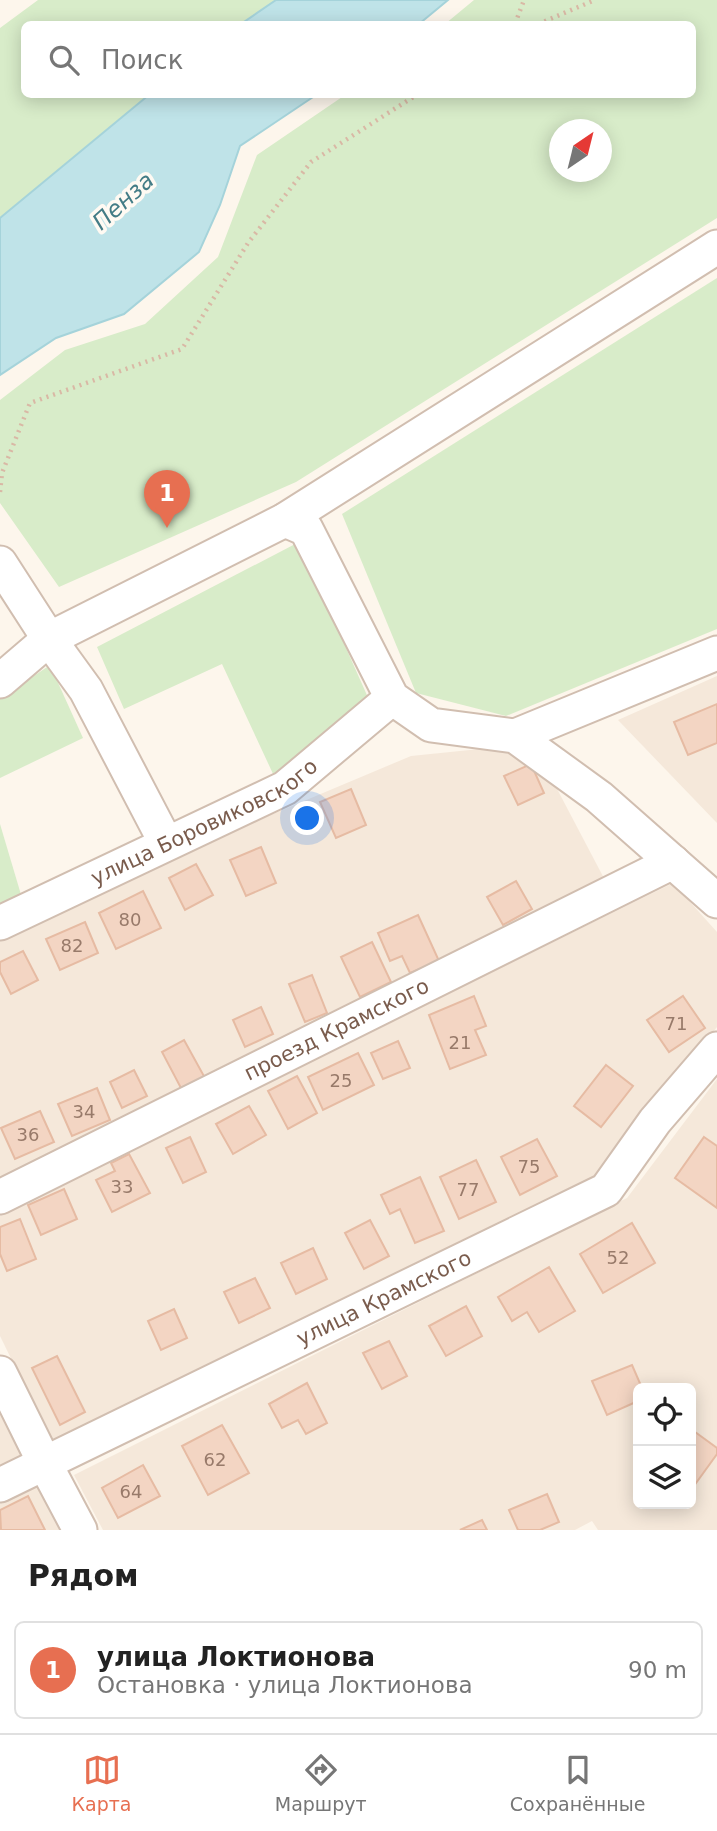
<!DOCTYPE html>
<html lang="ru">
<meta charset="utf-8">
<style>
:root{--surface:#fff;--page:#f2f2f2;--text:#222;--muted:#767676;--line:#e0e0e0;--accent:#e76f51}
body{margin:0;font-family:"DejaVu Sans",sans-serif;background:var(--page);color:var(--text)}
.controls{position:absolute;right:21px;bottom:21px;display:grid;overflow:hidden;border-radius:10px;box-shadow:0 4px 18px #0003}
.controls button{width:63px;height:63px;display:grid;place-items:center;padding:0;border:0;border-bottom:2px solid var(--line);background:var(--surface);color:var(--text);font:35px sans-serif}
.compass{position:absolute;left:549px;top:119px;width:63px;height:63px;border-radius:50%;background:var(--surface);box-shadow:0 4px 18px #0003;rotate:35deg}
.you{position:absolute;left:308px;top:819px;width:24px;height:24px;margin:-18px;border:5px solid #fff;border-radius:50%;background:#1a73e8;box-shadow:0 0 0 10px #1a73e833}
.badge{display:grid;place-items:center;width:46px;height:46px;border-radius:50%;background:var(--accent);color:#fff;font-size:23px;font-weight:700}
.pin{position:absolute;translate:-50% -58px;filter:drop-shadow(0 2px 4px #0008)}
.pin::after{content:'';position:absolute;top:37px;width:24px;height:21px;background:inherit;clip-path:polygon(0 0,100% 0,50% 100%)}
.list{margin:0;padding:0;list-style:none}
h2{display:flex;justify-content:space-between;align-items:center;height:91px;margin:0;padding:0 28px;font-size:30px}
h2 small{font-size:23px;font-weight:400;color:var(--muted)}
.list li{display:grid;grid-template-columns:46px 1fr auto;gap:21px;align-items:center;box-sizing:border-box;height:98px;margin:0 14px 14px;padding:0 14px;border:2px solid var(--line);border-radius:10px}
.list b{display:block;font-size:26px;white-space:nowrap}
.list p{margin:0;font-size:23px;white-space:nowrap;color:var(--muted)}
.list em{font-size:23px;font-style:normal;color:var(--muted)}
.icon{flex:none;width:38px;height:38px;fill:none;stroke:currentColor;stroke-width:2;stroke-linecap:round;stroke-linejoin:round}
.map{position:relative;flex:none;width:717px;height:1530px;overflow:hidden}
.search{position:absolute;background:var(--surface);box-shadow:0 4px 18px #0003;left:21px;right:21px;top:21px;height:77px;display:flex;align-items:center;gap:18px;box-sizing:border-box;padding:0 24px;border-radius:10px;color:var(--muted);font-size:26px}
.sheet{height:203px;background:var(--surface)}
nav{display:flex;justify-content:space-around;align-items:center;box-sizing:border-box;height:98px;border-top:2px solid var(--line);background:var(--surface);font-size:19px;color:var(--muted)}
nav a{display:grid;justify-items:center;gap:4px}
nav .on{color:var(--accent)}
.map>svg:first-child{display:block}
.residential{fill:#f5e8da;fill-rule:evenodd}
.green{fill:#d8ecc9;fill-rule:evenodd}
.water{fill:#bfe3e8;stroke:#a5d3da;stroke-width:2}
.building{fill:#f3d5c3;stroke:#e6bba3;stroke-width:2}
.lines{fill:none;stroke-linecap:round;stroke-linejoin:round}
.minor-casing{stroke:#d1beb0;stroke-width:37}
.path{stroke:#d9b8a5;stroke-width:4.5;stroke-dasharray:2 5;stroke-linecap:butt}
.minor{stroke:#fff;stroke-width:33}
.labels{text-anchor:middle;stroke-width:7;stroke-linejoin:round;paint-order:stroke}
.number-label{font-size:18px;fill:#987a6a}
.street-label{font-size:21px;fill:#7a5c4d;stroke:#fffaf3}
.water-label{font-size:23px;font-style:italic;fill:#437c86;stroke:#fffaf3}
</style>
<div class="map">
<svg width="717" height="1530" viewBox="0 0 717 1530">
<rect width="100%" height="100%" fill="#fdf6ec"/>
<g class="residential">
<polygon points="717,676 717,823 618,720"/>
<polygon points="509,746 545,766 607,884 0,1186 0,939 173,856 411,756"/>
<polygon points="673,883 717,932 717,1027 596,1176 53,1444 0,1336 0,1213"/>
<path d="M717,1079V1530H598L592,1521L575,1530H103L74,1475L627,1198ZM638,1388H691V1504H638Z"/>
<polygon points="0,1400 30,1460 0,1474"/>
<polygon points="37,1482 63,1530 0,1530 0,1499"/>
</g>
<g class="green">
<polygon points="38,0 276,0 241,24 24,24 24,94 150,95 0,218 0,28"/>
<path d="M474,0H717V218L296,482L59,587L0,503V400L65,350L145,324L218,257L257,155L345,95L692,94V24H445ZM560,130H602V172H560Z"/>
<polygon points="717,278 717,629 506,716 416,693 342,514"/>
<polygon points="299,542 370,702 274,776 222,664 124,709 97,647"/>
<polygon points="50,665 83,738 0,778 0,699"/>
<polygon points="0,824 22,898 0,909"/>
</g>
<g class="water">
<polygon points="276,0 448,0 419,24 241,24"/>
<polygon points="150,94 316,95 240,146 220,205 199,252 124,314 56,338 0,375 0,218"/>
</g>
<g class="building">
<polygon points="717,704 717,743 688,755 674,722"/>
<polygon points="531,764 544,793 518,805 504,776"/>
<polygon points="351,789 366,825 336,838 320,802"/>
<polygon points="261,847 276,883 246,896 230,860"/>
<polygon points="196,864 213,895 185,910 169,878"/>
<polygon points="516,881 532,909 503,925 487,897"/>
<polygon points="143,891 161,928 116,949 99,913"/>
<polygon points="418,915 439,961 410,973 402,956 390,961 378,933"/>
<polygon points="85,922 98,953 60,970 46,939"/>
<polygon points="372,942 391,982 360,997 341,957"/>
<polygon points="23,951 38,980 11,994 0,972 0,962"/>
<polygon points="312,975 327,1013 305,1022 289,984"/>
<polygon points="474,996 486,1026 475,1030 486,1055 450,1069 429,1015"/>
<polygon points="683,996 705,1028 669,1052 647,1020"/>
<polygon points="261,1007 273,1034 245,1047 233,1020"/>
<polygon points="184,1040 205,1078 182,1090 162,1052"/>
<polygon points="398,1041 410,1068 383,1079 371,1053"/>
<polygon points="358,1053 374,1085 323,1110 308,1077"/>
<polygon points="606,1065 633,1086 601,1127 574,1106"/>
<polygon points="134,1070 147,1096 122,1108 110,1082"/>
<polygon points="297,1076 317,1113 288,1129 268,1091"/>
<polygon points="97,1088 110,1120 72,1136 58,1104"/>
<polygon points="249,1106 266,1135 233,1154 216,1124"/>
<polygon points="40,1111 54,1142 15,1159 1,1128"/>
<polygon points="190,1137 206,1172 183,1183 166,1148"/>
<polygon points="704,1137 717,1146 717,1208 675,1178"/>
<polygon points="537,1139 557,1176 520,1195 501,1157"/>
<polygon points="129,1154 150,1193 112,1212 96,1180 115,1171 111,1163"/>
<polygon points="476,1160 496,1202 459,1219 440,1177"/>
<polygon points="420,1177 444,1231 415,1243 400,1209 390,1214 381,1195"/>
<polygon points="64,1189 77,1219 41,1235 28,1205"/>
<polygon points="20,1219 36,1259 7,1271 0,1254 0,1227"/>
<polygon points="370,1220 389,1256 364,1269 345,1233"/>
<polygon points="632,1223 655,1263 603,1293 580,1254"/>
<polygon points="313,1248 327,1279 296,1294 281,1263"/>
<polygon points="549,1267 575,1311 539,1332 527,1312 512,1321 498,1297"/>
<polygon points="255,1278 270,1308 239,1323 224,1292"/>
<polygon points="466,1306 482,1336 446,1356 429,1326"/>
<polygon points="174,1309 187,1338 161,1350 148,1321"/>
<polygon points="389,1341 407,1376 382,1389 363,1353"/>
<polygon points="57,1356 85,1412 60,1425 32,1368"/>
<polygon points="632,1365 642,1388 638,1388 638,1401 607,1415 592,1381"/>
<polygon points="307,1383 327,1423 306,1434 298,1420 282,1428 269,1404"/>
<polygon points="222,1425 249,1473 208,1495 182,1446"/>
<polygon points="691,1429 717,1448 717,1454 691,1490"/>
<polygon points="143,1465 160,1496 118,1518 102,1488"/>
<polygon points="547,1494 559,1522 540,1530 518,1530 509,1510"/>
<polygon points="28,1496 45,1530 1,1530 0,1510"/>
<polygon points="482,1520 487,1530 460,1530"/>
</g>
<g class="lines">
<defs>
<g id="minor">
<polyline points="285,520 306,529 392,698 431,725 515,736 599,797 717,901"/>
<polyline points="0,563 49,639 86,690 166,843"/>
<polyline points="0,681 49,639 285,520 717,247"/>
<polyline points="515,736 717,653"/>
<path id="s1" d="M0,923L285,788L392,698"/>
<path id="s2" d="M0,1197L673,862"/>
<polyline points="0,1373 45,1464 80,1530"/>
<path id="s3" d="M0,1485L606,1190L655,1121L717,1049"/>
</g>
</defs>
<use href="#minor" class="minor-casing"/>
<g class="path">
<polyline points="515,24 524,0"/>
<polyline points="538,24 595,0"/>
<polyline points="0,492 2,473 30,403 182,349 248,243 311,162 418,94"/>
</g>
<use href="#minor" class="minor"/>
</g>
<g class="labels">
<g class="number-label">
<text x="130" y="926">80</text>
<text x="72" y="952">82</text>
<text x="676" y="1030">71</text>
<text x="460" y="1049">21</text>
<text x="341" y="1087">25</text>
<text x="84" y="1118">34</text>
<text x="28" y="1141">36</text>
<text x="529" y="1173">75</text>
<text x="122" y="1193">33</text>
<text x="468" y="1196">77</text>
<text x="618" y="1264">52</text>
<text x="215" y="1466">62</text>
<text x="131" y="1498">64</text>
</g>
<g class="street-label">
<text dy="7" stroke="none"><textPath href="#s1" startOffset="228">улица Боровиковского</textPath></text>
<text dy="7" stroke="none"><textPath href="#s2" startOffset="376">проезд Крамского</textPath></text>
<text dy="7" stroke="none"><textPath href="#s3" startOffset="427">улица Крамского</textPath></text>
</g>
<g class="water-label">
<text transform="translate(123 201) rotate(-42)" y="8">Пенза</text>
</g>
</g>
</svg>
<div class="controls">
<button><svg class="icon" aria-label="locate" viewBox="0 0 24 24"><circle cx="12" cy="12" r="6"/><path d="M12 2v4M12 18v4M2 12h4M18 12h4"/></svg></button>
<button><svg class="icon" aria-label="layers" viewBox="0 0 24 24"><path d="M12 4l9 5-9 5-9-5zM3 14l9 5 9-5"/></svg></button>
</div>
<svg class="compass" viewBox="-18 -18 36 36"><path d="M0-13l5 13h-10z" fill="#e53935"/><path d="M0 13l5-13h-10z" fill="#767676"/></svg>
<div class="you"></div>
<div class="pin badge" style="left:167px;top:528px">1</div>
<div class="search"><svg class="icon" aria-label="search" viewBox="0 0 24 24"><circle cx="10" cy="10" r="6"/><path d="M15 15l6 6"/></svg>Поиск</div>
</div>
<section class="sheet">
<h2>Рядом<small></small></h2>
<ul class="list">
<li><span class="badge">1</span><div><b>улица Локтионова</b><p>Остановка · улица Локтионова</p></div><em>90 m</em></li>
</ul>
</section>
<nav>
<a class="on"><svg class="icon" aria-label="map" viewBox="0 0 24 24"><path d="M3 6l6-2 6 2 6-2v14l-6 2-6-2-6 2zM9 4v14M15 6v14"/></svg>Карта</a>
<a><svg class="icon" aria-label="directions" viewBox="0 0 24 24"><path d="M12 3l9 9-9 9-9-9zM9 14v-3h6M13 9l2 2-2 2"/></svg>Маршрут</a>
<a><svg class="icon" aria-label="saved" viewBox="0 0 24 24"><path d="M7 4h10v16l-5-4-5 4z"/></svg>Сохранённые</a>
</nav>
